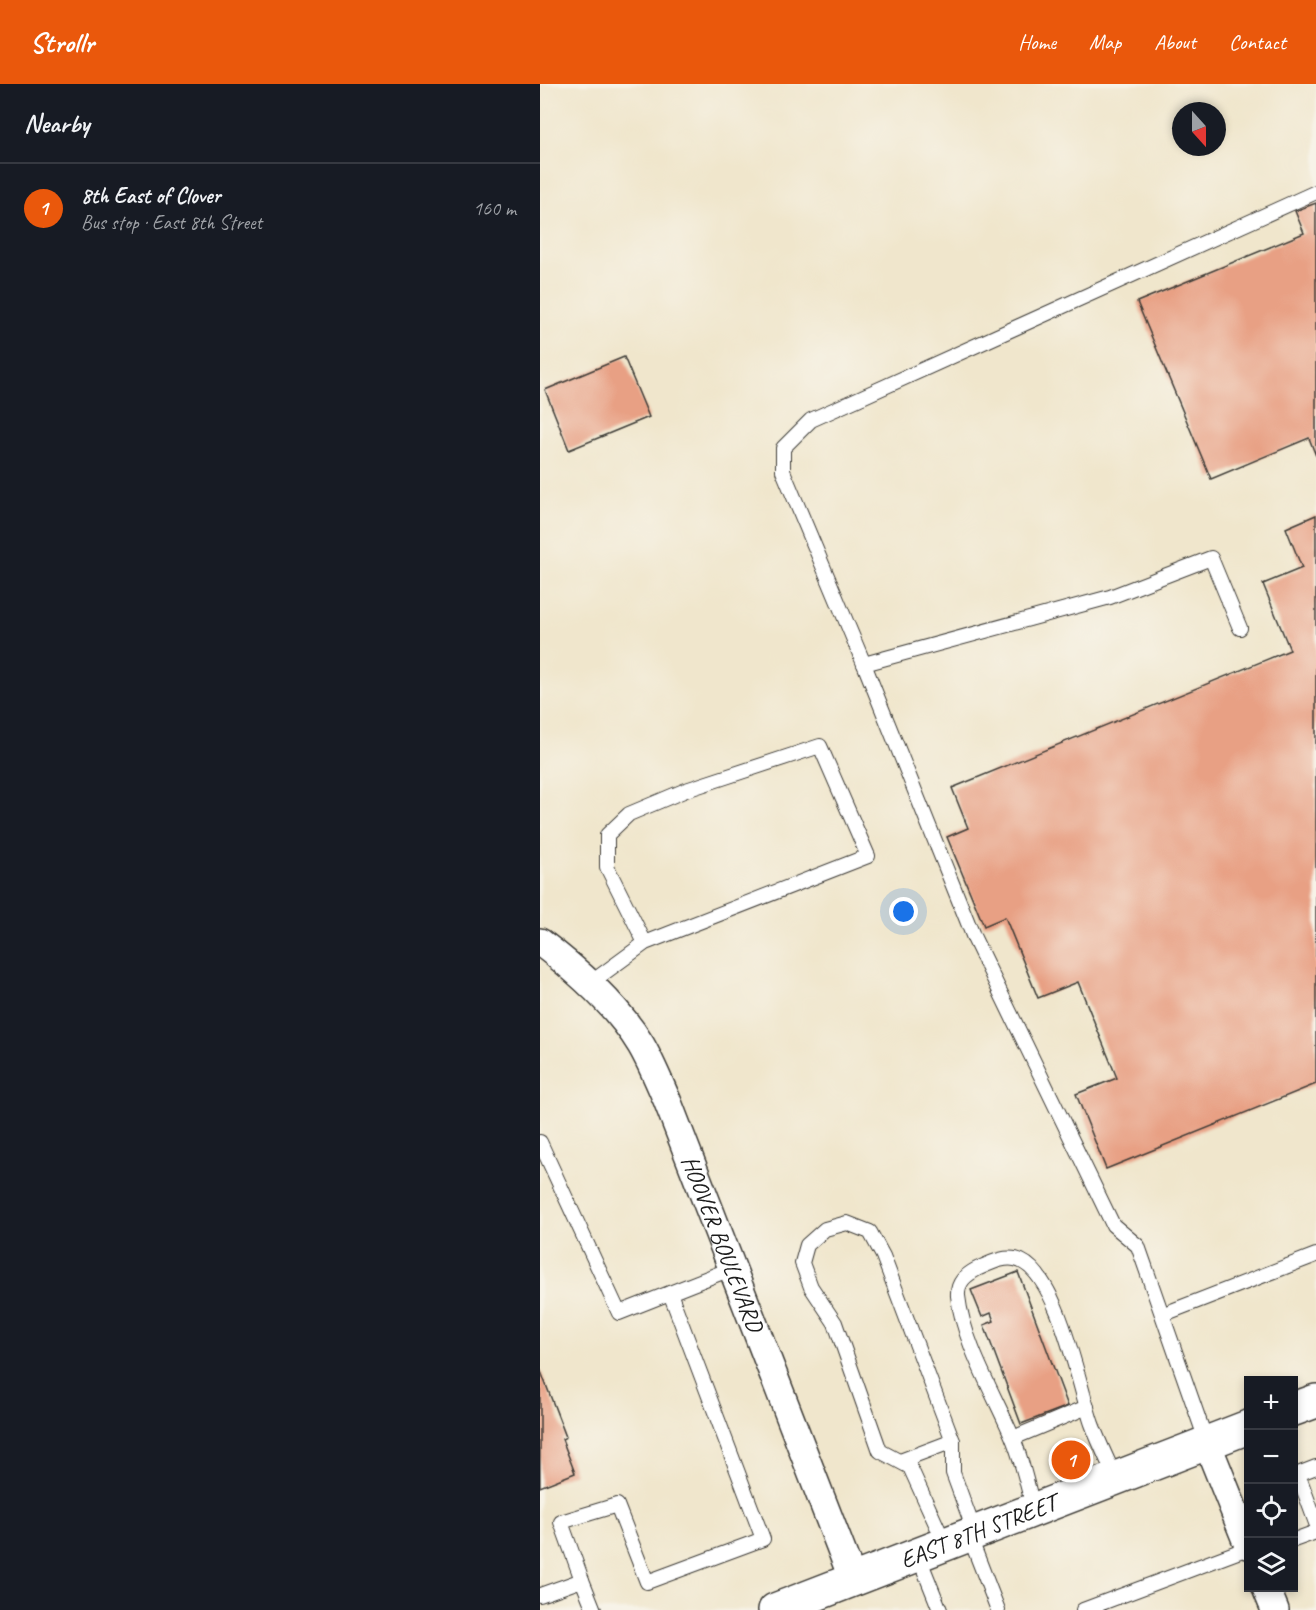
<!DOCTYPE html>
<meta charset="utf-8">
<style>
:root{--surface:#171b24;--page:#242831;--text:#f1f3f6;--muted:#9ea1a6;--line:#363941;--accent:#ea580c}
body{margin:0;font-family:Caveat,sans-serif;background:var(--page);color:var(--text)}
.controls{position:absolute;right:18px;bottom:18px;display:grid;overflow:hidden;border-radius:0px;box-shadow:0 3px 9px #0003}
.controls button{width:54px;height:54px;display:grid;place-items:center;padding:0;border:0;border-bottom:2px solid var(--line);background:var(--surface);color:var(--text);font:30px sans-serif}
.compass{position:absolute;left:632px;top:18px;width:54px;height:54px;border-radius:50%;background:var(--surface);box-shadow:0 3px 9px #0003;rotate:159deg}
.you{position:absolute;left:364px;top:828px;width:21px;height:21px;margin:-15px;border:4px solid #fff;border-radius:50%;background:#1a73e8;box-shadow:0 0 0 9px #1a73e833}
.badge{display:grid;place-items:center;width:39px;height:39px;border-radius:50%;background:var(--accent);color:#fff;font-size:20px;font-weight:700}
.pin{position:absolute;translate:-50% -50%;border:3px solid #fff;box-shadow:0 2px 6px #0006}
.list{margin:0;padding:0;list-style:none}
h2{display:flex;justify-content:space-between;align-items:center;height:78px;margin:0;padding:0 24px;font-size:26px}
h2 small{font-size:20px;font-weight:400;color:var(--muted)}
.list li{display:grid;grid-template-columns:39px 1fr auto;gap:18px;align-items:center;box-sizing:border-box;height:90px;padding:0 24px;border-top:2px solid var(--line)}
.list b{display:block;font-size:22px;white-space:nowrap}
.list p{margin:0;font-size:20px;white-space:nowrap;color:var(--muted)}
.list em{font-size:20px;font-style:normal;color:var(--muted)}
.icon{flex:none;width:33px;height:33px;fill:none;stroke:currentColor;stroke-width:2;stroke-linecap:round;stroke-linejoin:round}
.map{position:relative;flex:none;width:776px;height:1526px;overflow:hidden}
header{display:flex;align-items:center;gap:36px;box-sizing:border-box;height:84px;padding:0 30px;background:var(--accent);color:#fff}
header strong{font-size:28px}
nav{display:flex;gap:33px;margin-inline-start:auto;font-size:21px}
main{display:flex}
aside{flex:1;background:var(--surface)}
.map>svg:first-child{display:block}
.building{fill:#e8a084}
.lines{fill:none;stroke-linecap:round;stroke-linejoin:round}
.lane-casing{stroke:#3c3a36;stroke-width:16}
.street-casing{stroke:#3c3a36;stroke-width:30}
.secondary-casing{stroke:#3c3a36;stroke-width:36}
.lane{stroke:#fff;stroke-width:14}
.street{stroke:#fff;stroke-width:27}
.secondary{stroke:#fff;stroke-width:33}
.labels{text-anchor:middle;stroke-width:6;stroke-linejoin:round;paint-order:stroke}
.street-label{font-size:24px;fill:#1c1c1c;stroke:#f7f3e8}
</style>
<header>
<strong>Strollr</strong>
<nav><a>Home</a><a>Map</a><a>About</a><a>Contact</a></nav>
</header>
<main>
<aside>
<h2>Nearby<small></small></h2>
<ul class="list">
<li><span class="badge">1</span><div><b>8th East of Clover</b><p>Bus stop · East 8th Street</p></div><em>160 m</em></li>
</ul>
</aside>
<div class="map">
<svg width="776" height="1526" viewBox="0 0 776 1526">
<rect width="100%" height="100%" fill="#f7f3e8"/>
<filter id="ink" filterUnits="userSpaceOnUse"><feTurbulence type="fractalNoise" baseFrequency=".0167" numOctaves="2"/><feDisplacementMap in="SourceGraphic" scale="12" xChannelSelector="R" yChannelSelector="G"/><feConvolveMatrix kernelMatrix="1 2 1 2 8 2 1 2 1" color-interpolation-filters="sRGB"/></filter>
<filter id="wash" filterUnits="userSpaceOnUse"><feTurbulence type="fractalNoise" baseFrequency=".008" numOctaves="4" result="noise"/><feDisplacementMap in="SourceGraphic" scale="24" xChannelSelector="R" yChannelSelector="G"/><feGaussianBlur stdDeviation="1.35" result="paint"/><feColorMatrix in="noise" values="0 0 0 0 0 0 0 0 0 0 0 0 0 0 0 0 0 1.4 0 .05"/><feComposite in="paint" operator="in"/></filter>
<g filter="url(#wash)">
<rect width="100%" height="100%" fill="#f0e6cc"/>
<g id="blocks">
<g class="building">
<polygon points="776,119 776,372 769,354 671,395 597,218 764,149 755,127"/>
<polygon points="84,273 109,333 29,366 5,306"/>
<polygon points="776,431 776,1000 566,1085 536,1010 577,994 538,898 498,914 465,833 444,842 407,753 428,744 412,704 750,566 723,500 762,484 746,444"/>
<polygon points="478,1188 528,1322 481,1340 444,1241 454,1237 451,1229 442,1233 431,1206"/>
<polygon points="0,1285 26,1353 22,1355 35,1389 0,1403"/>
</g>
</g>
</g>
<g filter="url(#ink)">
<use href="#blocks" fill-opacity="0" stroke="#3c3a36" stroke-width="1.5"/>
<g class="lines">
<defs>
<g id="lane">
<polyline points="324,580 243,387 243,364 271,336 776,108"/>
<polyline points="49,900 105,859 328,772 280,662 146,706 89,730 67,751 67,783 105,859"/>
<polyline points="0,1058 79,1229 193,1184"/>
<polyline points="624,1230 776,1171"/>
<polyline points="473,1354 547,1323"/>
<polyline points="667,1359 598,1162 573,1141 434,854 324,580 570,513 671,474 700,544"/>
<polyline points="360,1377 413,1357"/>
<polyline points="776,1383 758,1390 776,1439"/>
<path d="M494,1426C487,1401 482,1375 472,1352C454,1310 423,1258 418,1212C417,1198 426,1191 437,1185C450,1179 467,1170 481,1177C519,1194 539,1303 552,1340C559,1359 568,1377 576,1395"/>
<polyline points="429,1451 458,1526"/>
<polyline points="754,1456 776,1448"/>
<polyline points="405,1460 370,1383 340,1367 295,1239 271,1203 262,1179 267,1161 285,1145 307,1139 330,1148 343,1172 413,1357 413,1389 435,1449"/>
<polyline points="378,1471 400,1526"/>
<polyline points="42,1496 21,1438 77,1421 107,1498 223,1455 130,1209"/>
<polyline points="0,1511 42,1496 54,1526"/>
<polyline points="543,1526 708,1464"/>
</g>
<g id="street">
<path id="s1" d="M0,858C37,886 77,921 101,961C111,978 119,998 127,1016L313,1496"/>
<polyline points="667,1359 708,1461"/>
<polyline points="726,1504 735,1526"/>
</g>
<g id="secondary">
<polyline points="754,1325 776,1317"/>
<path id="s2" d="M235,1526L708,1343"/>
</g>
</defs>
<use href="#lane" class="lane-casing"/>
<use href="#street" class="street-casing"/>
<use href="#secondary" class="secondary-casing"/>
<use href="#lane" class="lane"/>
<use href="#street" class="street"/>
<use href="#secondary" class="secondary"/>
</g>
</g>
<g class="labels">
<g class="street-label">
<text dy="8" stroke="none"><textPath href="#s1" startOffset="360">HOOVER BOULEVARD</textPath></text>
<text dy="8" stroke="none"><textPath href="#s2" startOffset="218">EAST 8TH STREET</textPath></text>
</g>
</g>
</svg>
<div class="controls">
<button>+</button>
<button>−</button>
<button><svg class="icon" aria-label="locate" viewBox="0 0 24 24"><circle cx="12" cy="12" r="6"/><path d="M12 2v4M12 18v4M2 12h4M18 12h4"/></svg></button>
<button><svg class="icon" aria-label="layers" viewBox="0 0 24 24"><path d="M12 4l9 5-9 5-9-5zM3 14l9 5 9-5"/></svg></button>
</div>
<svg class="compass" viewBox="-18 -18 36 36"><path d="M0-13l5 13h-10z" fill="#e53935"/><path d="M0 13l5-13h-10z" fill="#9ea1a6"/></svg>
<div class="you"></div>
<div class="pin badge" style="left:531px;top:1376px">1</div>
</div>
</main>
